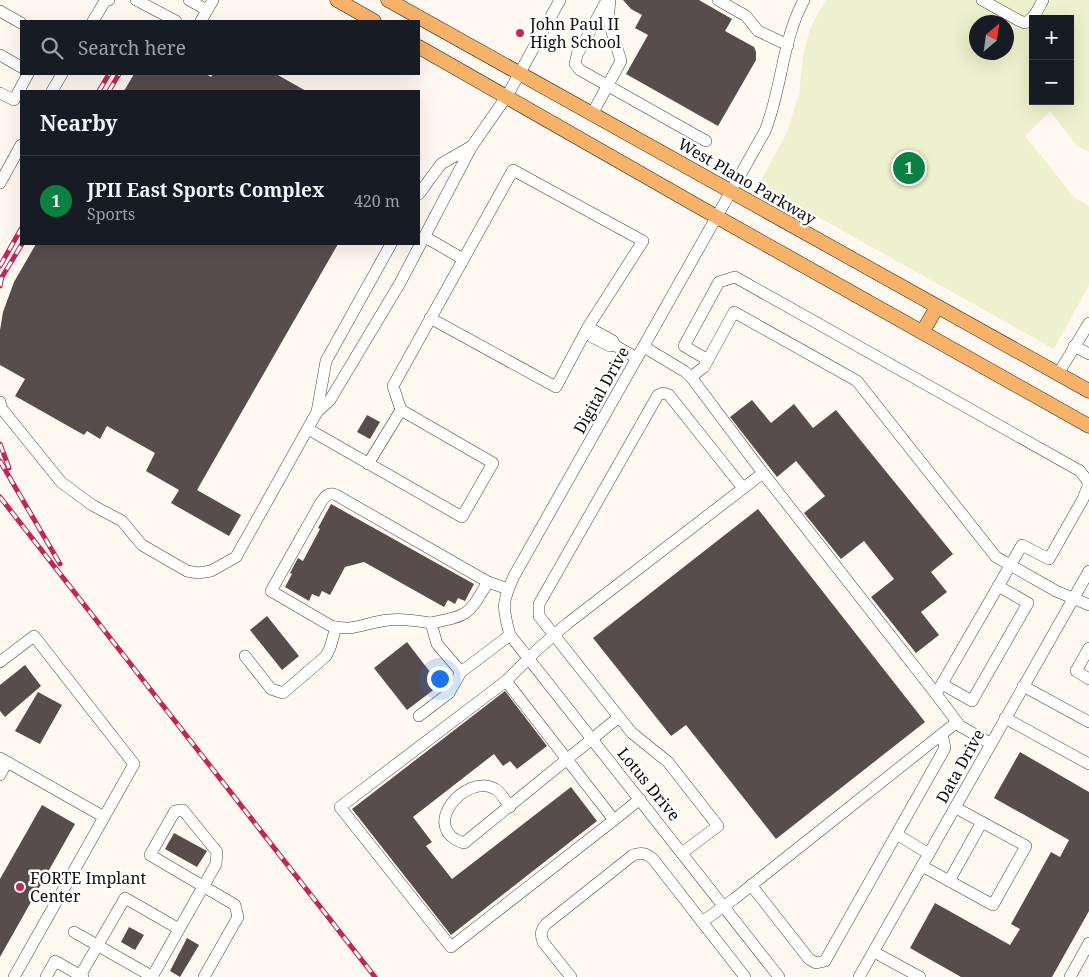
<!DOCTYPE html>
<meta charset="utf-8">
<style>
:root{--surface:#171b24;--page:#242831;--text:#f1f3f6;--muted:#9ea1a6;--line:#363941;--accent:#0b8043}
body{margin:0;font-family:"Noto Serif",serif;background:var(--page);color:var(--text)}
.controls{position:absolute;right:15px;top:15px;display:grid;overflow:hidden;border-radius:0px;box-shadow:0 5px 20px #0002}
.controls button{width:45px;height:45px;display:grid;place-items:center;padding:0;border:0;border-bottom:1px solid var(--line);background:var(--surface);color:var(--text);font:25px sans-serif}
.compass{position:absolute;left:969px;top:15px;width:45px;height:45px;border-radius:50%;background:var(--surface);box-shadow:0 5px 20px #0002;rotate:29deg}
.you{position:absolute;left:439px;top:678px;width:18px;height:18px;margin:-12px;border:4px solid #fff;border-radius:50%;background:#1a73e8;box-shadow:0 0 0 8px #1a73e833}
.badge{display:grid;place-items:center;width:32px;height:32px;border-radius:50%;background:var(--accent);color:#fff;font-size:16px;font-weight:700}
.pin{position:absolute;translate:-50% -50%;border:2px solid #fff;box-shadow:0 1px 5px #0006}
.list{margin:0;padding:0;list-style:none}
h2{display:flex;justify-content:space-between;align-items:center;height:65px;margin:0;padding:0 20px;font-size:21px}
h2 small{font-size:16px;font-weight:400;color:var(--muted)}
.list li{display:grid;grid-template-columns:32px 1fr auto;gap:15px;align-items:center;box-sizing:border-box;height:90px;padding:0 20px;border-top:1px solid var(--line)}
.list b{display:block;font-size:19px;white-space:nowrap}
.list p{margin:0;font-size:16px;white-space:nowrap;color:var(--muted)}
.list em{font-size:16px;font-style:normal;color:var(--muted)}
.icon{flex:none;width:28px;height:28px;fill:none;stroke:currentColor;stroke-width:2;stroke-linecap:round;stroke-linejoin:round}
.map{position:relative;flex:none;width:1089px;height:977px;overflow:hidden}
.search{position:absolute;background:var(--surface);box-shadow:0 5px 20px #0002;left:20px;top:20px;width:400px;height:55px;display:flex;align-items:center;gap:12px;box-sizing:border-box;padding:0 18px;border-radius:0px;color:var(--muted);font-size:19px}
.panel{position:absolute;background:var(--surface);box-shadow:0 5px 20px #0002;left:20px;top:90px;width:400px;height:155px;border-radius:0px}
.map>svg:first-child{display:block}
.pitch{fill:#edf1cd;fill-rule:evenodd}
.building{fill:#584d4c}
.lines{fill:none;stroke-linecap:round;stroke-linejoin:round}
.minor-casing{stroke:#424242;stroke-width:12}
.major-casing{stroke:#202020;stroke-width:15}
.minor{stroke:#fff;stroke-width:11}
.major{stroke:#f7b269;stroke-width:14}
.rail-casing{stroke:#c02754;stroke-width:5}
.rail{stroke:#fff;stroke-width:3;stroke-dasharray:9;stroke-linecap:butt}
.poi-dot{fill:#c02754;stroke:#fff;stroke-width:2}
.labels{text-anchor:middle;stroke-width:5;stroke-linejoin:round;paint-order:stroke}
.poi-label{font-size:16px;fill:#0f0f0f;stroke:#fff;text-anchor:start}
.street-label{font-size:16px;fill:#0f0f0f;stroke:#fff}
</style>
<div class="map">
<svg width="1089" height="977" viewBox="0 0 1089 977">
<rect width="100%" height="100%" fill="#fff9f2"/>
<path class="pitch" d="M826,0H1089V152L1077,146L1050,111L1025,136L1075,198L1089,206V285L1054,349L759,184L787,132L799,94L803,56L810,28ZM1033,19H1070V101H1033ZM976,22H1006V52H976Z"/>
<g class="building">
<polygon points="623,0 699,0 732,19 725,31 754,47 756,52 756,60 718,126 626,74 648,35 635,28 642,15 631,9"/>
<polygon points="134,74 206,74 211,77 213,74 276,74 306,91 124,91"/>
<polygon points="36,244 338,244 197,490 241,515 229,536 171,503 179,490 146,471 155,453 107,426 100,439 87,431 84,435 15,396 25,379 0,365 0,330 3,312 14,282"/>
<polygon points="752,400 771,423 794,404 813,428 836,410 953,554 931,572 947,592 921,612 939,635 916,653 871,597 894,579 864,541 841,559 804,513 825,496 796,461 777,477 730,417"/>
<polygon points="367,415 380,422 370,439 357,432"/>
<polygon points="331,504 474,584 465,601 458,598 455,604 448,600 444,607 364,562 345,567 330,595 322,591 319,597 312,594 309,601 285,587 292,574 290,573 298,558 303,561 320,529 318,528"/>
<polygon points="758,509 925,722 776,839 686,725 671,736 593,638"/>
<polygon points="267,616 299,656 282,670 250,630"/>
<polygon points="407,642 440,685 407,710 374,668"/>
<polygon points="25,665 41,686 5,717 0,711 0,685"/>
<polygon points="505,691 547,746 517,769 510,761 503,766 494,754 413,817 432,842 426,846 452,879 571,787 597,821 451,935 352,809"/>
<polygon points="38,692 62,705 40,744 15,731"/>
<polygon points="1020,752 1089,792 1089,911 1052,977 961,977 910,948 935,903 1010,945 1020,929 1011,924 1051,852 1060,857 1069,840 994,798"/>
<polygon points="42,805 75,824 0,957 0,879"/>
<polygon points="174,833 207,851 197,867 165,849"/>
<polygon points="129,927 144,935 135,950 121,942"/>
<polygon points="187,938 199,945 180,977 170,971"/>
</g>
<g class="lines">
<defs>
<g id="minor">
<polyline points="136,0 176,21"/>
<polyline points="189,0 207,10"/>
<polyline points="607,0 577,55 575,64 580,70 706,141"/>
<polyline points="718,0 746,16 758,31 788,45"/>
<path d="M982,0L1018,20L1025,23C1035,18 1038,9 1043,0"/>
<polyline points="0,11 21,23"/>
<polyline points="93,21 105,1 109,0"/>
<polyline points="201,21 213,0"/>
<polyline points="0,55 21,67"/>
<polyline points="52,91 62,74"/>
<polyline points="0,93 14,100 28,74"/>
<polyline points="592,114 621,61 608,19 610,0"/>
<polyline points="0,183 21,145"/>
<polyline points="419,194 441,164 472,146 507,96 560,0"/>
<polyline points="425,237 463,259"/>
<polygon points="587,330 595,331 613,341 614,345 610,346 592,337"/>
<polyline points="614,345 637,358"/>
<polyline points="1074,346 1089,354"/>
<polyline points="708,360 684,346 719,282 735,277 1080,471 1089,483 1083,499 1049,559 1022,545 936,694"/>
<polyline points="1058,374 1089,323"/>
<polyline points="691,377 704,367 734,312 857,381 996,557 1056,591 1089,605"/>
<polyline points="0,402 2,409 61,482 92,505 122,521 142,545 187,571 198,573 211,571 236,557 317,412 326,361 391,244"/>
<path d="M401,410L393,386C433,314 473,242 513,170L643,241L588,327L556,387L430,318"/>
<polyline points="317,412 330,400 400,283 472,146"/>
<polyline points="308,429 462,517 493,463 401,410 368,464"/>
<polyline points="763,473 936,694 960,726 990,743"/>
<path d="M431,623C418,621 402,618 389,620C365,622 357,632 331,626L271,591L320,504C324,498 328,491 336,495L488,582"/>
<polyline points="1089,648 1076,671 1089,679"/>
<polyline points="245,656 271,689 283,693 326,656 330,648 336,627"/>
<polyline points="0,662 34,636 134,764 14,977"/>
<path d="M461,672L437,644L431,623C470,615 468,615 488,582L508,589"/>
<polyline points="506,681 538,649 568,623 763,473 691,377 684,371 644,347"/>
<polyline points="942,684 972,701 1028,603 998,586"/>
<polyline points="1023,686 1089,722"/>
<polyline points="419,716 449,693 461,672 510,635"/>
<polyline points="1005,718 1089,764"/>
<polyline points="0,758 104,817"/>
<polyline points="0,775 7,762"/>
<path d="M510,807C506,802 501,792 495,789C465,772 418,829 464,843L619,717"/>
<polyline points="614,820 506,681 340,807 451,947 614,820 640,799"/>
<polyline points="898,835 929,854"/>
<polyline points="682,853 718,826 668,762 632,733 619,717 539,616 539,604 658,395 663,393 669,395 743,488"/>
<polyline points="922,866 993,905 1026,846 956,808"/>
<polyline points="949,881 982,822"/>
<polyline points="751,885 809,959 816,963 825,961 945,748 942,734"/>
<polyline points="702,922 734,899 957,722"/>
<polyline points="74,932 153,977"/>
<polyline points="874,952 920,977"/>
<polyline points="80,976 125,898 179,929"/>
<polyline points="46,977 55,961 83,977"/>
<polyline points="152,977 216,864 217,852 183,810 175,811 150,855 235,905 238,917 204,977"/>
<path d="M571,977L543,942C540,934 541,930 546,924L633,855C641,852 646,853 653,859L745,977"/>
<path d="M779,977L510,635C502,607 502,602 514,576L765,131C782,89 782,40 804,0"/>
<polyline points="859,977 1089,571"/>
<polyline points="1070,977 1089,943"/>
</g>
<g id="major">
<polyline points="337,0 374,21"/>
<polyline points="388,0 1089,391"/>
<polyline points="419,47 701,208 1089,426"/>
<polyline points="923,331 937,307"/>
</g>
</defs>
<use href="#minor" class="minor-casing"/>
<use href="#major" class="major-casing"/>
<use href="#minor" class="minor"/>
<use href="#major" class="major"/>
<defs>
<g id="rail">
<polyline points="99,91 109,74"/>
<polyline points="109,91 119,74"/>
<polyline points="0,266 21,229"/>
<polyline points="0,286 2,277 22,244"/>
<polyline points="0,444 9,468"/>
<polyline points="0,461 60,564"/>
<polyline points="0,497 375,977"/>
</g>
</defs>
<use href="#rail" class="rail-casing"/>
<use href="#rail" class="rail"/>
</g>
<g class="poi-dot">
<circle cx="520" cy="33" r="5"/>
<circle cx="20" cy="887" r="5"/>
</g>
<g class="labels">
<g class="poi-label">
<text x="530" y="30">John Paul II<tspan x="530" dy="18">High School</tspan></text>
<text x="30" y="884">FORTE Implant<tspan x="30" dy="18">Center</tspan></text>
</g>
<g class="street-label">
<text transform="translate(747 181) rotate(30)" y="6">West Plano Parkway</text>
<text transform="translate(601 390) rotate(-61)" y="6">Digital Drive</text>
<text transform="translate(960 766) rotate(-61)" y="6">Data Drive</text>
<text transform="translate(649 784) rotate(51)" y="6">Lotus Drive</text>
</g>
</g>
</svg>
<div class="controls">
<button>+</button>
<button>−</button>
</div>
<svg class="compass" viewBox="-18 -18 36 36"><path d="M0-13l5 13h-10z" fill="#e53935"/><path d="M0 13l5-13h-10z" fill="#9ea1a6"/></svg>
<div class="you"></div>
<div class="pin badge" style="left:909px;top:168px">1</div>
<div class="search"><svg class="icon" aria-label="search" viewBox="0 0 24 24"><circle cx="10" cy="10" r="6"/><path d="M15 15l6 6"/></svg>Search here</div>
<section class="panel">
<h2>Nearby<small></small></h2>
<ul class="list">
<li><span class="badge">1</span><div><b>JPII East Sports Complex</b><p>Sports</p></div><em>420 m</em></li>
</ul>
</section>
</div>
